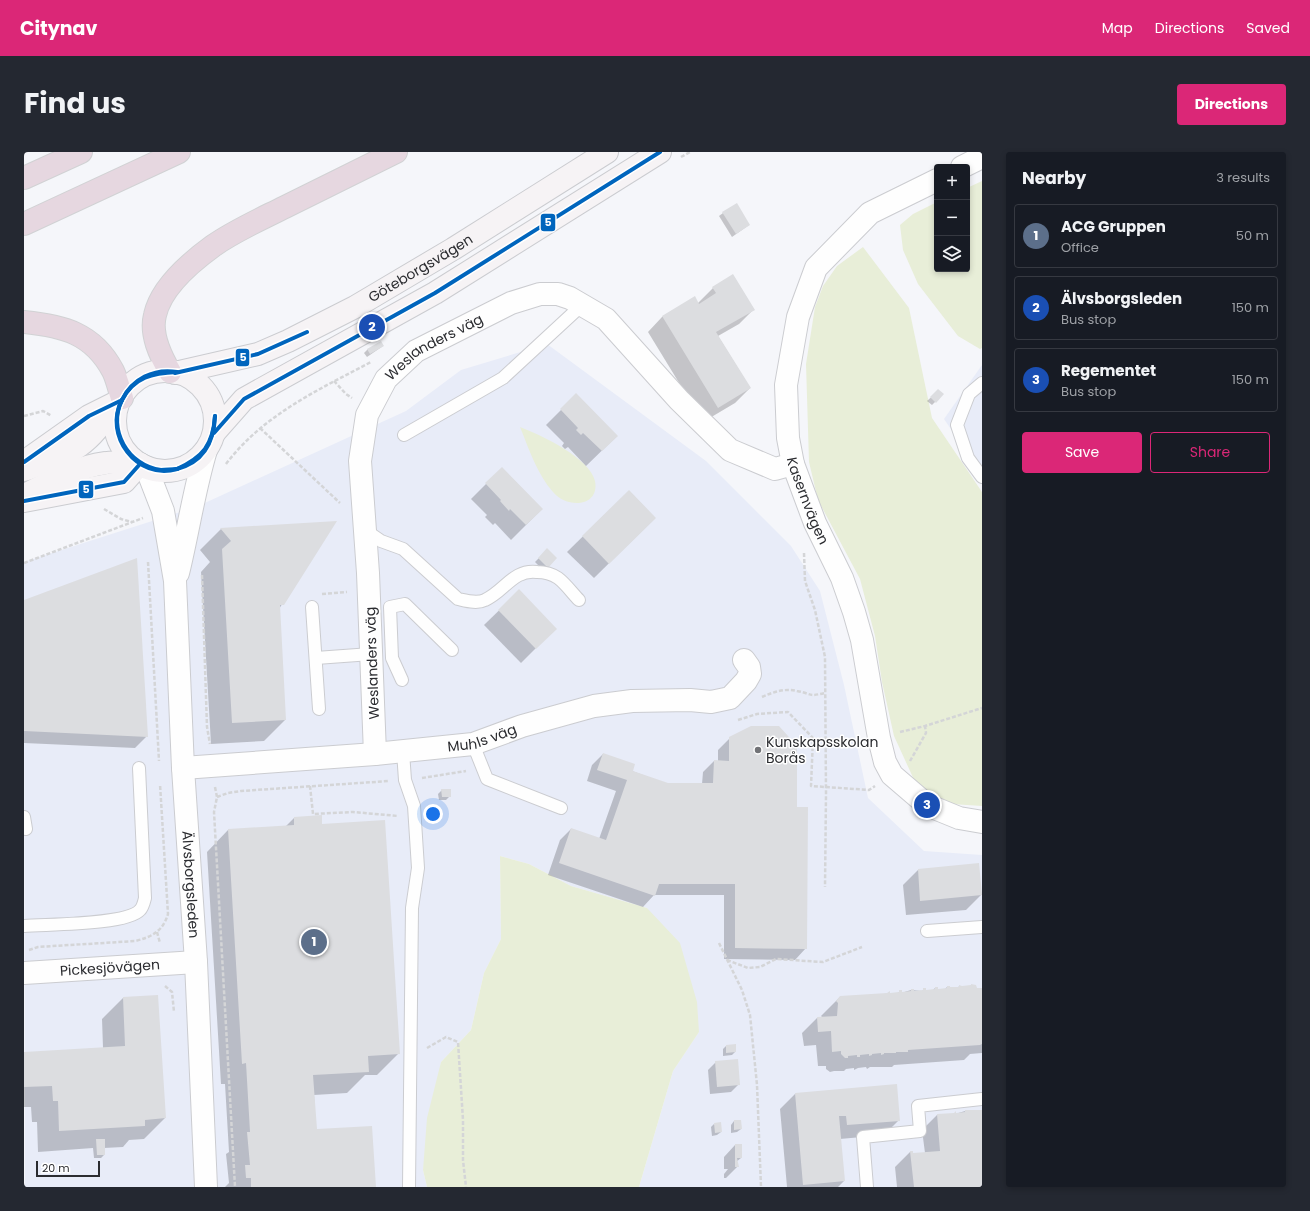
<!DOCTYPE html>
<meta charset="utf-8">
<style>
:root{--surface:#171b24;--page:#242831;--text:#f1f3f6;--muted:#9ea1a6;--line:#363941;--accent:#db2777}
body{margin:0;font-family:Poppins,sans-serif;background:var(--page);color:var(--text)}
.controls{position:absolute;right:12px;top:12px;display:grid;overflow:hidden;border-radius:4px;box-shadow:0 2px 6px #0003}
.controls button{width:36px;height:36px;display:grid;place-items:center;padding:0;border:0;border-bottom:1px solid var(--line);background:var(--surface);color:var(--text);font:20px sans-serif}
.scale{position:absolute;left:12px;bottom:10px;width:64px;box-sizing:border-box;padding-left:4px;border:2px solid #2b2c30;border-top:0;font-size:11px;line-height:14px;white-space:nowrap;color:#2b2c30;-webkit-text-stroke:3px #fff;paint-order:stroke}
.you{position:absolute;left:409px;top:662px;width:14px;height:14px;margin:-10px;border:3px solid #fff;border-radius:50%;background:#1a73e8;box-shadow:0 0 0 6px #1a73e833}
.badge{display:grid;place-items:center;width:26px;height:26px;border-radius:50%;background:var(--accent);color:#fff;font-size:13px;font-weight:700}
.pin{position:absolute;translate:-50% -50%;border:2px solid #fff;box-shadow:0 1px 4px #0006}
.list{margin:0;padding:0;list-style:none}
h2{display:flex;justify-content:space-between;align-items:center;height:52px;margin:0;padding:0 16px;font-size:17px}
h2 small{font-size:13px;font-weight:400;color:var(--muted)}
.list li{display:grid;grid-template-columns:26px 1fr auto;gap:12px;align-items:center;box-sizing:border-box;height:64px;margin:0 8px 8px;padding:0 8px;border:1px solid var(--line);border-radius:4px}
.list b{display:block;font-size:15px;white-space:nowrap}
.list p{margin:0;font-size:13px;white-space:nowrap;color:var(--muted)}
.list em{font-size:13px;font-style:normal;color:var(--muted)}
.actions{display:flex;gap:8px;padding:12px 16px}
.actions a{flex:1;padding:9px 0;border:1px solid var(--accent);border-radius:4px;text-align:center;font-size:14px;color:var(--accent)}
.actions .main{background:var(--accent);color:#fff}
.icon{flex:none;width:22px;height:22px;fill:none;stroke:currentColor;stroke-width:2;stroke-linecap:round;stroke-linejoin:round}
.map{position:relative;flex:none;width:958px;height:1035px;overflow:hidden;border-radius:4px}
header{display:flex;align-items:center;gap:24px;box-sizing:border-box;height:56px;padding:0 20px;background:var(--accent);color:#fff}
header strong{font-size:19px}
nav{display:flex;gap:22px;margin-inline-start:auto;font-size:14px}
.intro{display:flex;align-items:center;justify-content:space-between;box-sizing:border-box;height:96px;padding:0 24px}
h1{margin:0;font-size:28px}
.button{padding:10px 18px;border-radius:4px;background:var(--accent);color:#fff;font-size:14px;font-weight:700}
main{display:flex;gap:24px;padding:0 24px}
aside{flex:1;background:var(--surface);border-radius:4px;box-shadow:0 2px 6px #0003}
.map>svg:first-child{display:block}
.built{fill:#e8ecf8}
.green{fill:#e8eed8}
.shadow{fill:#0003}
.building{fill:#dcdde0}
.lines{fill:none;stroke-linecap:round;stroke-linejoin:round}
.lane-casing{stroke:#cbccd0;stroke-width:14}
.street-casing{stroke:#cbccd0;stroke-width:24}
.secondary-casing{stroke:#cbccd0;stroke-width:24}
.highway-casing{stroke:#d1d2d4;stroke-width:24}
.path{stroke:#d4d5d7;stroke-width:2.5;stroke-dasharray:4 2;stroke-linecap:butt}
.lane{stroke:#fefefe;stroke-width:12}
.street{stroke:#fefefe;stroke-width:22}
.secondary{stroke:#f6f3f5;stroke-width:22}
.highway{stroke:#e6d7e0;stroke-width:22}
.bus-1-casing{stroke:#fff;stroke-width:7}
.bus-1{stroke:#0065bd;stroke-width:4}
.poi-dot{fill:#727377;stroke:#fff;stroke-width:1.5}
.labels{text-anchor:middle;stroke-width:3;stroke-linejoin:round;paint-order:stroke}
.street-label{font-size:14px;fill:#2b2c30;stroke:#fff}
.poi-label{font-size:14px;fill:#2b2c30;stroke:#fff;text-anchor:start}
.line-badge{stroke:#fff;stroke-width:1.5}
.badge-label{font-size:11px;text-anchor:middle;font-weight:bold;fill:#fff}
</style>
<header>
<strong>Citynav</strong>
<nav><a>Map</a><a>Directions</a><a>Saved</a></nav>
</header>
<div class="intro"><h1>Find us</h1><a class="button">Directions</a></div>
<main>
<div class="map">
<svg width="958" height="1035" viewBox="0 0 958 1035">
<rect width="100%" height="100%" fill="#f5f6fa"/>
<g class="built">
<polygon points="523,192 682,309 767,394 796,439 820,533 844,646 900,699 958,703 958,1035 615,1035 649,919 675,880 623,756 547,734 505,712 476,704 477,787 460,821 447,878 417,910 399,1018 403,1035 1,1035 0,410 172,355 382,259 437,218"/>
<polygon points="958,213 958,322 920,267"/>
</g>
<g class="green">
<polygon points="958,29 958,196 956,197 934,184 894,132 879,98 876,73 889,62 913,50 913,117 943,117 943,36"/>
<polygon points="839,95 885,156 908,266 958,340 958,654 928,652 892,632 870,584 858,530 851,484 836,427 794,348 785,310 782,212 791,155 799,134 813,114"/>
<path d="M496,275C517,283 566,306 571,329C576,355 543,357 529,340C513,322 505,297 496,275Z"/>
<polygon points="476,704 505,712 547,734 623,756 656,791 673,850 675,880 649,919 615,1035 403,1035 399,1018 403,966 417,910 447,878 460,821 477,787"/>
</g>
<g class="shadow">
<polygon points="699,61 725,73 708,85 695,64"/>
<polygon points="689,136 730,157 715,172 694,184 726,236 711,251 679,270 624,180 638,165 670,146 674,151"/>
<polygon points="359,194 343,205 340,201 344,197"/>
<polygon points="914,239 918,243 908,253 903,249"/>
<polygon points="552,243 593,284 562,314 544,295 541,297 538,294 540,291 522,273"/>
<polygon points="478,316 518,357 487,388 471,371 469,373 461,365 463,363 447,347"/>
<polygon points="605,339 631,366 570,426 543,400"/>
<polygon points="311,370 255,457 261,568 240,589 187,592 177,420 186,410 176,398 197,377"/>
<polygon points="523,398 532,406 519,418 511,410"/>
<polygon points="495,439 517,491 497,511 460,473"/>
<polygon points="0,449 123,584 111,596 0,591"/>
<polygon points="706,586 772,656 782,796 771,808 700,807 700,743 630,743 619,755 524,723 536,688 547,677 575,687 592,639 563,629 568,613 579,602 608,619 643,632 678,632 679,620 690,609 694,609 694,598"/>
<polygon points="418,638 426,644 422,648 415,648 414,642"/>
<polygon points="270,666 297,673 375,901 353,923 341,923 323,941 290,943 292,978 351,1035 201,1035 205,1031 202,1002 205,1000 201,932 197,932 183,700 204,678 261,675"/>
<polygon points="954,712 957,743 942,758 882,763 879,733 894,718"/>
<polygon points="935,834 958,837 958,901 946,902 940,908 870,913 868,915 846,915 843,917 842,915 834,916 830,918 830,916 822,917 820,919 810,919 806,920 802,917 802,914 794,914 792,893 780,894 778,881 793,866 799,866 797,864 816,845 874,841 876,839 877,841 887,838 898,839 900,837 901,839 909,838 911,836 913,838 921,837 923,835 934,836"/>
<polygon points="133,844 141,966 120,987 105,988 99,995 80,996 80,1003 77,1006 70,1006 69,996 14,1000 13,970 8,970 7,955 0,955 0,901 79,896 78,867 99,846"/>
<polygon points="702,894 711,900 708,903 699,904 699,897"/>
<polygon points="692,910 715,932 707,940 686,942 684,918"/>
<polygon points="771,942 875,968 860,983 816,987 820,1029 814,1035 763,1035 756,957"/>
<polygon points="941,959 958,959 958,1035 873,1035 871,1015 886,1000 888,1000 888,1003 901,1001 898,978 913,963 931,962"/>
<polygon points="710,969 717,977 713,980 707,981 707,973"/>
<polygon points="690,972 697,980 693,983 688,984 687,975"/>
<polygon points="711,993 717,993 717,1006 712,1010 714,1014 702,1026 700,1026 700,1022 704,1017 700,1017 700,1005"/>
</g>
<g class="building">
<polygon points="713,51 726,73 712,82 698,60"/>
<polygon points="709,122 731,158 692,180 727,236 694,256 638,164 671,144 675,152 692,141 688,135"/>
<polygon points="357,189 360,194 346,202 343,197"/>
<polygon points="914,237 920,242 912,251 906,245"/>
<polygon points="552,241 594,284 578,299 559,281 557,283 552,278 554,276 536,257"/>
<polygon points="478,315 519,357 502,373 486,357 485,359 476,349 477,348 461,331"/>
<polygon points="605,338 632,366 585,412 558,384"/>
<polygon points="313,369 260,453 256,453 262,568 208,571 198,397 207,389 196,376"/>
<polygon points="523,396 533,406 524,416 514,406"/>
<polygon points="113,406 124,585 0,579 0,448"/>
<polygon points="495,437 533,477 512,497 474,458"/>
<polygon points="727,574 755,574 773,594 773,655 784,655 783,797 711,796 711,732 635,732 631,744 535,711 547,676 582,688 603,628 573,618 579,601 611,612 609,619 644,631 689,631 690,608 705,609 705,585"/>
<polygon points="417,637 427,637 427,645 418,645"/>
<polygon points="298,663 298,672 361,668 376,902 344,904 345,920 289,923 293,977 348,974 352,1035 227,1035 227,1026 222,1026 221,1013 226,1013 223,980 226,980 222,911 218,912 204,677 270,673 270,665"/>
<polygon points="955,711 958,743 896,749 894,717"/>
<polygon points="947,832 952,833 953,836 958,836 958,892 956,893 884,898 884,900 872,900 872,901 860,901 860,902 857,903 857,901 848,902 848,903 845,904 845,902 836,903 836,905 833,905 833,903 824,904 824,906 821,906 817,902 817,899 808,900 807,879 794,880 793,865 813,864 814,851 812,849 816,844 863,841 866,839 866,841 875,840 875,838 878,838 878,840 887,839 887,837 890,837 890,839 899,838 899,836 902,836 902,838 911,837 911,835 914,835 914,837 923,836 923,834 926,834 926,835 935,835 935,833 938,834 947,833"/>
<polygon points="134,843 142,966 121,968 121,974 35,979 34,949 29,949 28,934 0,935 0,900 101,894 99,845"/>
<polygon points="712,892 712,900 702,901 702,893"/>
<polygon points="714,907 716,933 693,935 691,909"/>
<polygon points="873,932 876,969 823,973 822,964 815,964 821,1029 779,1033 771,941"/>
<polygon points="941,958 958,958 958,1035 890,1035 886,999 889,999 889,1001 916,999 913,962 930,961 932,959 932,961 941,960"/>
<polygon points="710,968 717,968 718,977 710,978"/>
<polygon points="697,970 698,980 691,981 690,971"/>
<polygon points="72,987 81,987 81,1003 73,1003"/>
<polygon points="711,992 718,992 718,1006 713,1006 715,1015 711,1015"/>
</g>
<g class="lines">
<defs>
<g id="lane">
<polyline points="958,231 945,242 933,273 944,306 958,325"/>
<polyline points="380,283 479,226 558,153"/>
<path d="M341,378L357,389L379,397L434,447C443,449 453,452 461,448C481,439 489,417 513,420C520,420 528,422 534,426C542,432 548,441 555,448"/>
<polyline points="288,455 295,557"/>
<polyline points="292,506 347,502"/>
<polyline points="378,528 368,506 366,455 381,452 428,498"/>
<polyline points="449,592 463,627 537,656"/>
<polyline points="379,600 381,628 390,654 394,716 388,756 385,1035"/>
<polyline points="0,665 2,677"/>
<path d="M0,774C23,772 103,773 116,758C119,755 120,750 121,746L115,616"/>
<polyline points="903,779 958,775"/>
<polyline points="843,1035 839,985 896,979 894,954 958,947"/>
</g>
<g id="street">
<polyline points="938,15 958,5"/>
<path id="s1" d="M913,28L846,61L792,116L774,165L762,233L764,286L769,312L791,371L818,426L830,460L838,488L855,586L861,610L868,623L903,653L935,666L958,670"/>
<path id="s2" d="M122,315L139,359L151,429L159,616L172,810L182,1035"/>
<path d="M154,421C164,380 170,338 182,298"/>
<path id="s3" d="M351,602L344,421L336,309L343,263L362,227L392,199L487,151L516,142H534L546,146L582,167L655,248L706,298L751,317L769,312"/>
<path id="s4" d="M159,616L351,602L449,592L498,574L570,554L608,549L666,548L687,550L706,546L722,529L726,522L725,515L720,508"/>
<path id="s5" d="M0,821L172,810"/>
</g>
<g id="secondary">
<circle cx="141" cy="269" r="50"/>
<path id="s6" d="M151,221L234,202L264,189L331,155L429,97L583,0"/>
<polyline points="190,281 220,247 411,141 636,0"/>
<polyline points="0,310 65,264 93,250"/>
<path d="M0,318C49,300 63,297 92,251"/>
<path d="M1,343C27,329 52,315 82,311C93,309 105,312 116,312"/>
<polyline points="0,349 100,330 116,312"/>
</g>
<g id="highway">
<polyline points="0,26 57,0"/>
<polyline points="0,72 155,0"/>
<path d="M0,170C39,174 69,181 89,219C93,227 95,237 98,246"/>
<path d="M146,220C136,203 126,182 131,163C137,135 167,110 189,94C210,79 237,67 261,55C298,37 335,18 372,0"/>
</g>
</defs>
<use href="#lane" class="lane-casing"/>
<use href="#street" class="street-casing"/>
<use href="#secondary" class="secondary-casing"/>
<use href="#highway" class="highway-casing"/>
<g class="path">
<polyline points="657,5 666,0"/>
<polyline points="310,229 322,242 328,246"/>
<polyline points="0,264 19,259 28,264"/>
<polyline points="236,276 316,351"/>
<path d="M202,312C239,263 294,238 347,210"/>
<polyline points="80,357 97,367 108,370"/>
<polyline points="780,401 781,429 791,458 801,505 802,641 801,735"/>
<polyline points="124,410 135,609"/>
<polyline points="0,411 119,366"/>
<polyline points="178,423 183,575 186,592"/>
<polyline points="298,442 323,440"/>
<path d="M738,545C749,540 761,536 773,539C789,542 783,545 801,541"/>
<polyline points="714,568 733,562 764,560 789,586 787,634 845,638 851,634"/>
<polyline points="876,580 901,574 958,556"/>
<polyline points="886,609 902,581 901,574"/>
<polyline points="398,626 442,619"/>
<polyline points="286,634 289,662 329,660 374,664"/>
<polyline points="191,635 193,645 190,660 211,1035"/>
<polyline points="193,645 204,641 217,639 365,629"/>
<polyline points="133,780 136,791"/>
<polyline points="695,791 718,838 726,863 733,933 737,1035"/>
<path d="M5,798L14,795L111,789C128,785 139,779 144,762L136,632"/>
<polyline points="703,808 724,816 736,815 752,807 799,810 838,795"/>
<polyline points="141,834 148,840 150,860"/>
<polyline points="403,896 422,885 434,890 439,968 439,1008 442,1035"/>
</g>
<use href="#lane" class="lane"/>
<use href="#street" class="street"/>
<use href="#secondary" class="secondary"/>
<use href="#highway" class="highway"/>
<defs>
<g id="bus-1">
<polyline points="151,221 234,202 283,180"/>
<path d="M98,248C83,277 104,314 137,318C142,318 148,317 153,317"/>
<path d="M98,248C79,283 113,329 153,317"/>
<path d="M98,248C108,227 130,216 153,220"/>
<path d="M98,248C110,225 129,221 153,220"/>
<polyline points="190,281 220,247 411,141 636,0"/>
<polyline points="0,310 65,264 96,249"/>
<path d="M153,317C179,305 189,293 191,264"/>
<path d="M153,317C180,310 190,290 191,264"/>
<polyline points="0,349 100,330 116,312"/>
</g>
</defs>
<use href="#bus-1" class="bus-1-casing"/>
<use href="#bus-1" class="bus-1"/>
</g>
<circle class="poi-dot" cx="734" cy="598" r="4"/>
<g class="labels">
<g class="street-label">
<text dy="5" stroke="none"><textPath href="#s6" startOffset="269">Göteborgsvägen</textPath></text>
<text dy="5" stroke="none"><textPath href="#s3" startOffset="439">Weslanders väg</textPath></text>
<text dy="5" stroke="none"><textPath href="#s1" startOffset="392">Kasernvägen</textPath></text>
<text transform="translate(348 511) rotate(-92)" y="5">Weslanders väg</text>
<text dy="5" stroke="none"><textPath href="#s4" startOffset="301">Muhls väg</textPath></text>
<text dy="5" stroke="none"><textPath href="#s2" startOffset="422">Älvsborgsleden</textPath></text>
<text dy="5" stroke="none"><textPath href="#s5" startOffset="86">Pickesjövägen</textPath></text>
</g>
<g class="poi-label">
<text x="742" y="595">Kunskapsskolan<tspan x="742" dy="16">Borås</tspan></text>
</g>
</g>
<g class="line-badge">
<rect x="516" y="61" width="16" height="19" rx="4" fill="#0065bd"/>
<rect x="211" y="196" width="15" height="19" rx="4" fill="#0065bd"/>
<rect x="54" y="328" width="16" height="19" rx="4" fill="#0065bd"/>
</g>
<g class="badge-label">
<text x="524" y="74">5</text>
<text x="219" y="209">5</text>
<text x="62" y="341">5</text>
</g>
</svg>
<div class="controls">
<button>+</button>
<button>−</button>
<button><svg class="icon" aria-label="layers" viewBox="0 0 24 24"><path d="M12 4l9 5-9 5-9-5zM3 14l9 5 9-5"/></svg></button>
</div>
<div class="scale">20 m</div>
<div class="you"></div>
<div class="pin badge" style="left:290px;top:790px;background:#5c6f8a">1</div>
<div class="pin badge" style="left:348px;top:175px;background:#1a4fb4">2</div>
<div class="pin badge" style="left:903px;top:653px;background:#1a4fb4">3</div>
</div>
<aside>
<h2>Nearby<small>3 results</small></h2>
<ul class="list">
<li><span class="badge" style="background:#5c6f8a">1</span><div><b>ACG Gruppen</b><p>Office</p></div><em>50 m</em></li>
<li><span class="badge" style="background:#1a4fb4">2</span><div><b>Älvsborgsleden</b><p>Bus stop</p></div><em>150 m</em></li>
<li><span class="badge" style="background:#1a4fb4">3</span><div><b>Regementet</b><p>Bus stop</p></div><em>150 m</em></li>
</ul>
<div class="actions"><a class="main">Save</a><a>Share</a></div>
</aside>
</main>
